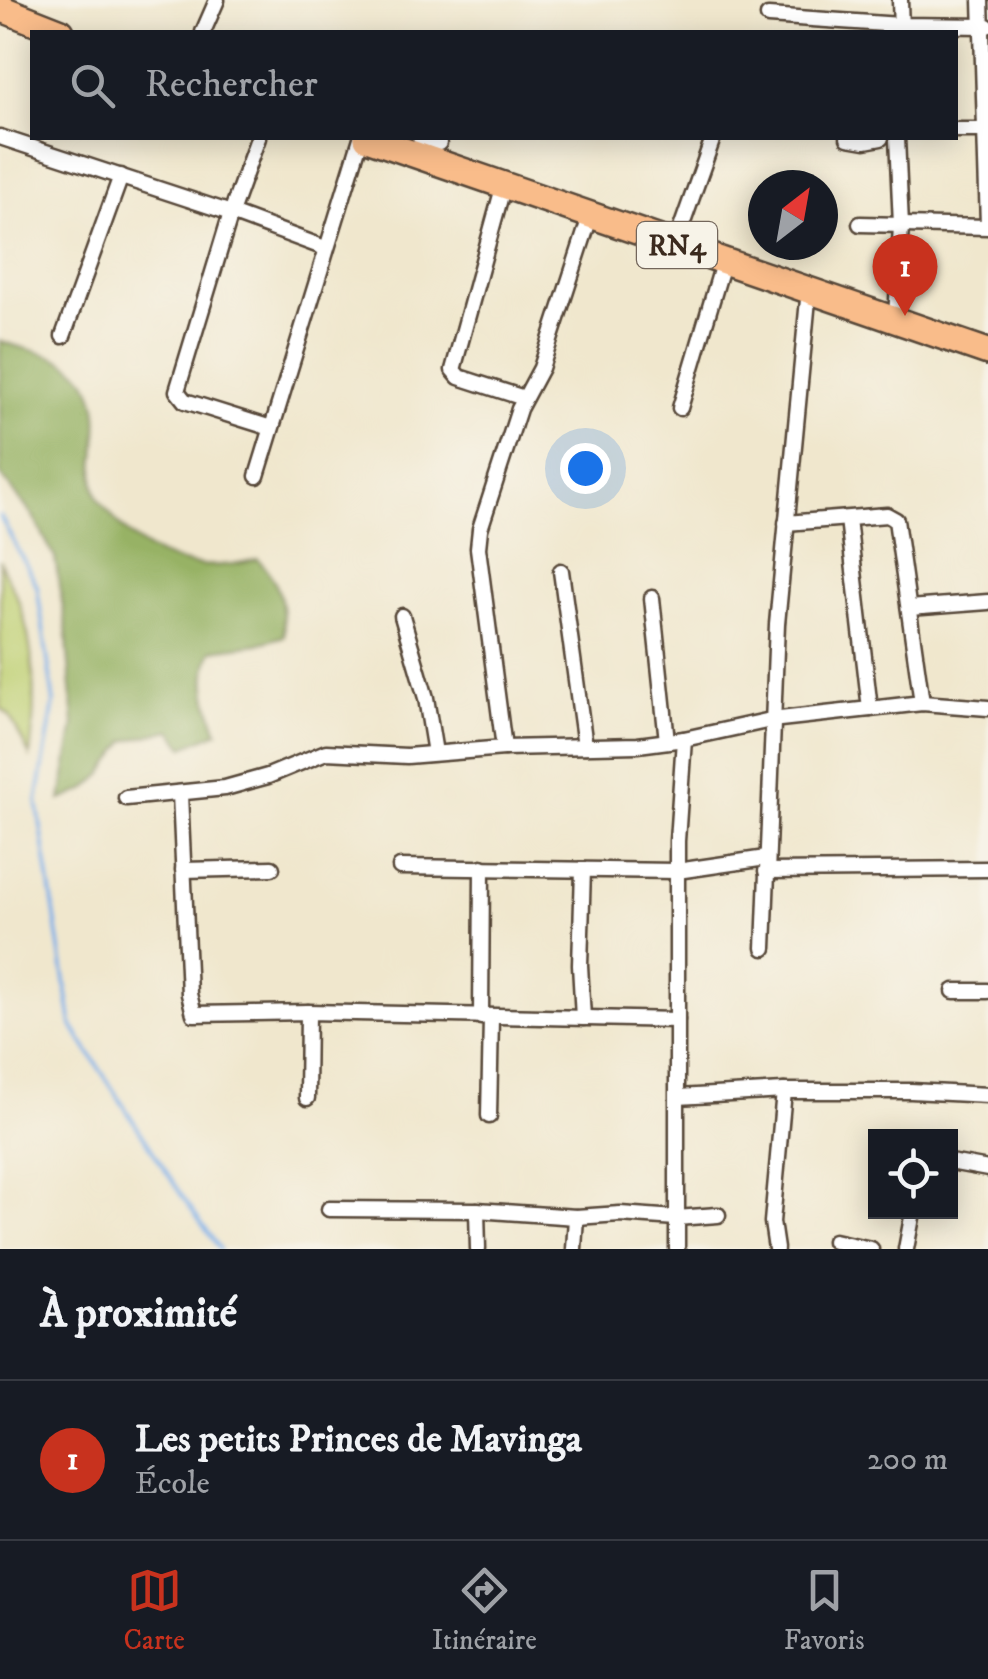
<!DOCTYPE html>
<html lang="fr">
<meta charset="utf-8">
<style>
:root{--surface:#171b24;--page:#20242c;--text:#f1f3f6;--muted:#9ea1a6;--line:#363941;--accent:#c8321e}
body{margin:0;font-family:"IM FELL DW Pica",serif;background:var(--page);color:var(--text)}
.controls{position:absolute;right:30px;bottom:30px;display:grid;overflow:hidden;border-radius:0px;box-shadow:0 5px 25px #0003}
.controls button{width:90px;height:90px;display:grid;place-items:center;padding:0;border:0;border-bottom:2px solid var(--line);background:var(--surface);color:var(--text);font:50px sans-serif}
.compass{position:absolute;left:748px;top:170px;width:90px;height:90px;border-radius:50%;background:var(--surface);box-shadow:0 5px 25px #0003;rotate:31deg}
.you{position:absolute;left:585px;top:468px;width:35px;height:35px;margin:-25px;border:8px solid #fff;border-radius:50%;background:#1a73e8;box-shadow:0 0 0 15px #1a73e833}
.badge{display:grid;place-items:center;width:65px;height:65px;border-radius:50%;background:var(--accent);color:#fff;font-size:32px;font-weight:700}
.pin{position:absolute;translate:-50% -82px;filter:drop-shadow(0 2px 5px #0008)}
.pin::after{content:'';position:absolute;top:52px;width:35px;height:30px;background:inherit;clip-path:polygon(0 0,100% 0,50% 100%)}
.list{margin:0;padding:0;list-style:none}
h2{display:flex;justify-content:space-between;align-items:center;height:130px;margin:0;padding:0 40px;font-size:42px}
h2 small{font-size:32px;font-weight:400;color:var(--muted)}
.list li{display:grid;grid-template-columns:65px 1fr auto;gap:30px;align-items:center;box-sizing:border-box;height:160px;padding:0 40px;border-top:2px solid var(--line)}
.list b{display:block;font-size:38px;white-space:nowrap}
.list p{margin:0;font-size:32px;white-space:nowrap;color:var(--muted)}
.list em{font-size:32px;font-style:normal;color:var(--muted)}
.icon{flex:none;width:55px;height:55px;fill:none;stroke:currentColor;stroke-width:2;stroke-linecap:round;stroke-linejoin:round}
.map{position:relative;flex:none;width:988px;height:1249px;overflow:hidden}
.search{position:absolute;background:var(--surface);box-shadow:0 5px 25px #0003;left:30px;right:30px;top:30px;height:110px;display:flex;align-items:center;gap:25px;box-sizing:border-box;padding:0 35px;border-radius:0px;color:var(--muted);font-size:38px}
.sheet{height:290px;background:var(--surface)}
nav{display:flex;justify-content:space-around;align-items:center;box-sizing:border-box;height:140px;border-top:2px solid var(--line);background:var(--surface);font-size:28px;color:var(--muted)}
nav a{display:grid;justify-items:center;gap:5px}
nav .on{color:var(--accent)}
.map>svg:first-child{display:block}
.green{fill:#bfd073;stroke:#7d7d48;stroke-width:2.5}
.forest{fill:#97b265;stroke:#696e42;stroke-width:2.5}
.lines{fill:none;stroke-linecap:round;stroke-linejoin:round}
.stream{stroke:#7cafe8;stroke-width:4}
.street-casing{stroke:#564638;stroke-width:19}
.highway-casing{stroke:#564638;stroke-width:30}
.street{stroke:#fff;stroke-width:14}
.highway{stroke:#f9bc8a;stroke-width:25}
.labels{text-anchor:middle;stroke-width:10;stroke-linejoin:round;paint-order:stroke}
.shield{fill:#f7f3e8;stroke:#73665b;stroke-width:2.5}
.shield-label{font-size:28px;font-weight:bold;fill:#3b2a1e}
</style>
<div class="map">
<svg width="988" height="1249" viewBox="0 0 988 1249">
<rect width="100%" height="100%" fill="#f7f3e8"/>
<filter id="ink" filterUnits="userSpaceOnUse"><feTurbulence type="fractalNoise" baseFrequency=".01" numOctaves="2"/><feDisplacementMap in="SourceGraphic" scale="20" xChannelSelector="R" yChannelSelector="G"/><feConvolveMatrix kernelMatrix="1 2 1 2 8 2 1 2 1" color-interpolation-filters="sRGB"/></filter>
<filter id="wash" filterUnits="userSpaceOnUse"><feTurbulence type="fractalNoise" baseFrequency=".0048" numOctaves="4" result="noise"/><feDisplacementMap in="SourceGraphic" scale="40" xChannelSelector="R" yChannelSelector="G"/><feGaussianBlur stdDeviation="2.25" result="paint"/><feColorMatrix in="noise" values="0 0 0 0 0 0 0 0 0 0 0 0 0 0 0 0 0 1.4 0 .05"/><feComposite in="paint" operator="in"/></filter>
<g filter="url(#wash)">
<rect width="100%" height="100%" fill="#f0e7cd"/>
<path class="green" d="M0,560C4,576 14,587 19,602C36,650 36,707 30,756L10,716L0,707Z"/>
<path class="forest" d="M0,341C28,351 72,355 88,384C110,422 85,466 98,498C101,504 109,511 113,517C150,564 202,574 258,559C282,585 283,601 284,636L258,644L212,650C199,679 208,703 218,732L184,747L171,730L126,741L103,774L85,790L61,800L74,724L66,627L55,558L33,516L0,474Z"/>
<g class="lines">
<polyline class="stream" points="0,516 37,586 54,703 37,801 72,1026 182,1196 220,1249"/>
</g>
</g>
<g filter="url(#ink)">
<g class="lines">
<defs>
<g id="street">
<polyline points="900,0 901,32"/>
<polyline points="981,0 988,225"/>
<polyline points="768,16 900,25 987,26"/>
<polyline points="203,32 217,0"/>
<polyline points="956,130 988,130"/>
<polyline points="0,137 231,213 325,248"/>
<polyline points="258,138 231,213 177,391 185,401 271,428"/>
<polyline points="420,138 439,143"/>
<polyline points="848,138 865,141 881,138"/>
<polyline points="504,184 453,370 459,377 524,398"/>
<polyline points="860,224 988,227"/>
<polyline points="675,245 713,138"/>
<polyline points="896,319 901,225 897,138"/>
<polyline points="63,336 121,176"/>
<polyline points="680,408 724,260"/>
<polyline points="257,476 361,138"/>
<polyline points="848,519 870,709"/>
<polyline points="786,523 887,515 896,520 922,703"/>
<polyline points="561,571 585,746"/>
<polyline points="652,598 667,741"/>
<polyline points="909,608 988,602"/>
<polyline points="402,616 426,698 435,753"/>
<polyline points="504,748 478,548 480,529 519,409 541,368 591,214"/>
<polyline points="180,794 189,994 194,1014 308,1012 677,1020"/>
<polyline points="126,798 225,788 268,776 326,752 407,756 504,748 638,745 684,739 771,720 870,709 922,703 988,708"/>
<polyline points="400,867 677,871 766,858"/>
<polyline points="183,870 272,868"/>
<polyline points="583,870 580,965 583,1018"/>
<polyline points="766,871 988,869"/>
<polyline points="764,948 777,624 809,289"/>
<polyline points="954,991 988,991"/>
<polyline points="481,1017 482,867"/>
<polyline points="678,1097 784,1091 911,1091 988,1095"/>
<polyline points="307,1098 308,1012"/>
<polyline points="489,1116 491,1018"/>
<polyline points="950,1162 988,1169"/>
<polyline points="329,1209 477,1210 576,1217 620,1214 676,1218 718,1215"/>
<polyline points="477,1210 478,1249"/>
<polyline points="834,1241 871,1249"/>
<polyline points="574,1249 576,1217"/>
<polyline points="677,1249 677,841 684,739"/>
<polyline points="776,1249 772,1222 784,1091"/>
<polyline points="906,1249 913,1212"/>
</g>
<g id="highway">
<polyline points="0,8 61,32"/>
<polyline points="367,138 988,352"/>
</g>
</defs>
<use href="#street" class="street-casing"/>
<use href="#highway" class="highway-casing"/>
<use href="#street" class="street"/>
<use href="#highway" class="highway"/>
</g>
</g>
<g class="labels">
<rect class="shield" x="637" y="222" width="80" height="46" rx="8"/>
<g class="shield-label">
<text x="677" y="255">RN4</text>
</g>
</g>
</svg>
<div class="controls">
<button><svg class="icon" aria-label="locate" viewBox="0 0 24 24"><circle cx="12" cy="12" r="6"/><path d="M12 2v4M12 18v4M2 12h4M18 12h4"/></svg></button>
</div>
<svg class="compass" viewBox="-18 -18 36 36"><path d="M0-13l5 13h-10z" fill="#e53935"/><path d="M0 13l5-13h-10z" fill="#9ea1a6"/></svg>
<div class="you"></div>
<div class="pin badge" style="left:905px;top:316px">1</div>
<div class="search"><svg class="icon" aria-label="search" viewBox="0 0 24 24"><circle cx="10" cy="10" r="6"/><path d="M15 15l6 6"/></svg>Rechercher</div>
</div>
<section class="sheet">
<h2>À proximité<small></small></h2>
<ul class="list">
<li><span class="badge">1</span><div><b>Les petits Princes de Mavinga</b><p>École</p></div><em>200 m</em></li>
</ul>
</section>
<nav>
<a class="on"><svg class="icon" aria-label="map" viewBox="0 0 24 24"><path d="M3 6l6-2 6 2 6-2v14l-6 2-6-2-6 2zM9 4v14M15 6v14"/></svg>Carte</a>
<a><svg class="icon" aria-label="directions" viewBox="0 0 24 24"><path d="M12 3l9 9-9 9-9-9zM9 14v-3h6M13 9l2 2-2 2"/></svg>Itinéraire</a>
<a><svg class="icon" aria-label="saved" viewBox="0 0 24 24"><path d="M7 4h10v16l-5-4-5 4z"/></svg>Favoris</a>
</nav>
